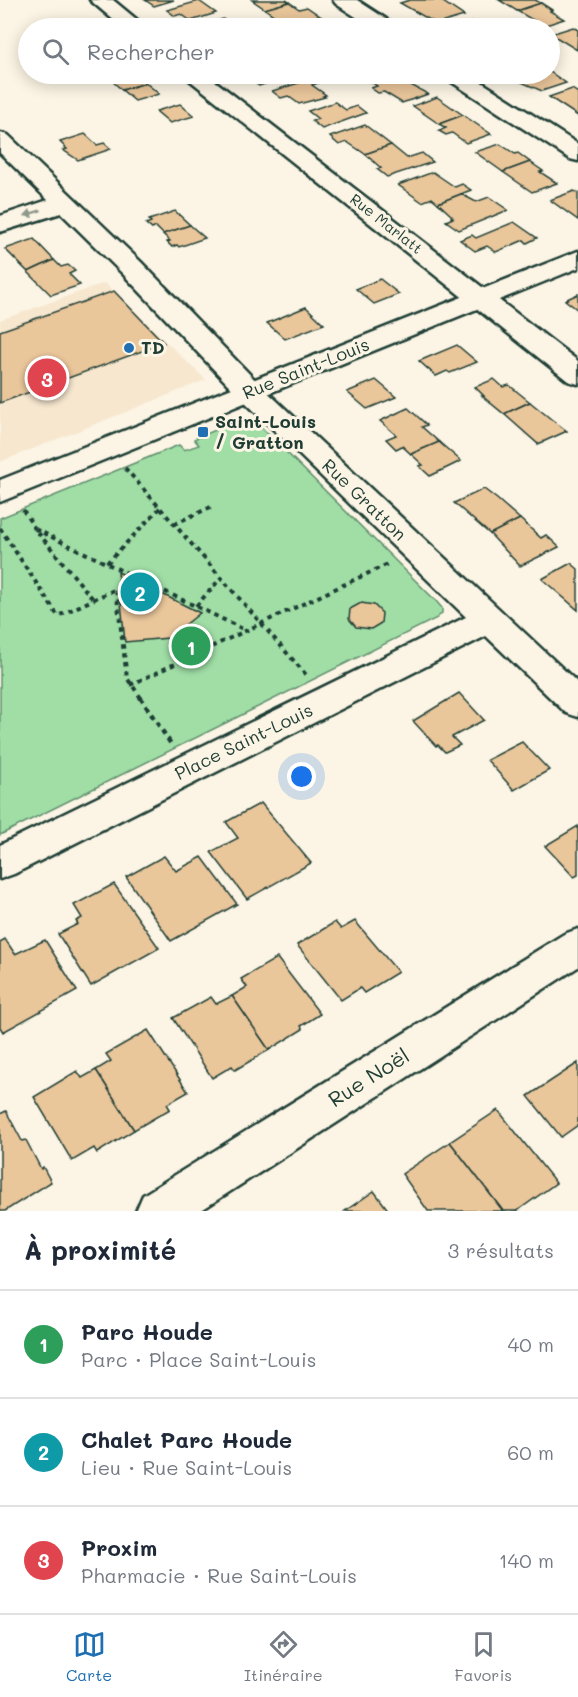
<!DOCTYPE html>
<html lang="fr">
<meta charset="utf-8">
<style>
:root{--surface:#fff;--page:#f2f2f3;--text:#1f2937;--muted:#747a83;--line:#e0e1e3;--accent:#1f6fb2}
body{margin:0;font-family:Mali,sans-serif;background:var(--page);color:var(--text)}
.you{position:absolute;left:302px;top:777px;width:21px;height:21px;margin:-15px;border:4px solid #fff;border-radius:50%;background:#1a73e8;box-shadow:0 0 0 9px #1a73e833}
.badge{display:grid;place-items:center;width:39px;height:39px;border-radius:50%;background:var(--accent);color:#fff;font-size:20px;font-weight:700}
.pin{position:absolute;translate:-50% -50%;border:3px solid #fff;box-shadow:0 2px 6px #0006}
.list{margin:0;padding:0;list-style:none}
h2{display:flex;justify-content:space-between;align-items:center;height:78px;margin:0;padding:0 24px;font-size:26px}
h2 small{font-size:20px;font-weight:400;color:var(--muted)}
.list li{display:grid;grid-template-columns:39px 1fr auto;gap:18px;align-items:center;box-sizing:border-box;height:108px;padding:0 24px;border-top:2px solid var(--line)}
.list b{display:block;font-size:22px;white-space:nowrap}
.list p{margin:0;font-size:20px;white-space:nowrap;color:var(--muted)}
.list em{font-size:20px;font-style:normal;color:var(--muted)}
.icon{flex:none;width:33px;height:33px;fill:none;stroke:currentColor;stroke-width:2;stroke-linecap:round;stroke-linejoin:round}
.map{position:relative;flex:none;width:578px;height:1211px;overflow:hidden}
.search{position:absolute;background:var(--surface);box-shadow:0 3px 15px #0003;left:18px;right:18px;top:18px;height:66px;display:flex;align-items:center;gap:15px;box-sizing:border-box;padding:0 21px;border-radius:33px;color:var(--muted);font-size:22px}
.sheet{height:402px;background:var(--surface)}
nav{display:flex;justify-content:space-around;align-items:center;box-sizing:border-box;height:84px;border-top:2px solid var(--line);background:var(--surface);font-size:16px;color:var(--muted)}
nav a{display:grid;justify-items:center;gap:3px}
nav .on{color:var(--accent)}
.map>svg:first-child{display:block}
.built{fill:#f7e7cf}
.green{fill:#a0dea6;stroke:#608e6d;stroke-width:1.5}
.building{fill:#eac69b;stroke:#1f3d34;stroke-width:1.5}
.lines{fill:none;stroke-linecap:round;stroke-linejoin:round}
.minor-casing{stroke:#1f3d34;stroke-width:5}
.tertiary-casing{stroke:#1f3d34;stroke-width:5}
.path-far1{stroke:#1f3d34;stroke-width:4;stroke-dasharray:4.5 4.5;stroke-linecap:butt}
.path{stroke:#1f3d34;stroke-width:4.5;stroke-dasharray:5 5;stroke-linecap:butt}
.minor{fill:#fcf5e5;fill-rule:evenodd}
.tertiary{fill:#fcf5e5;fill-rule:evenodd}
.oneway{fill:#8e998c}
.poi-dot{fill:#1f6fb2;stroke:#fcf5e5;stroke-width:2}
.labels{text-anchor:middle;stroke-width:6;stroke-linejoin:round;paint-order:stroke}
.far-street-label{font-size:15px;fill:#1f3d34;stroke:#fcf5e5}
.poi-label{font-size:18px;font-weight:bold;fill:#1f3d34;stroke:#fcf5e5;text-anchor:start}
.street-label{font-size:18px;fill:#1f3d34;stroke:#fcf5e5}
.near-street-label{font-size:21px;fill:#1f3d34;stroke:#fcf5e5}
</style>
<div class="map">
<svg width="578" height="1211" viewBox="0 0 578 1211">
<rect width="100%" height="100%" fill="#fcf5e5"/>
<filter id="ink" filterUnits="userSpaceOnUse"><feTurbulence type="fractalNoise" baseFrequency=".0167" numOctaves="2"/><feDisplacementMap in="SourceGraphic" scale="12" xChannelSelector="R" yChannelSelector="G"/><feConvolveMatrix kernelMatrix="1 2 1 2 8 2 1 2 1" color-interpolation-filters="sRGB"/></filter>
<g filter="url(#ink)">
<polygon class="built" points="105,283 206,380 0,462 0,320"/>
<polygon class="green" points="242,419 257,423 436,601 442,608 442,613 437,618 0,835 0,518 179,445 184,450 199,445 194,439"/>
<g class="building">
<polygon points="145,0 174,0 154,6"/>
<polygon points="252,0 286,0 289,2 265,9"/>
<polygon points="410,0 440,0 464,16 437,24 400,3"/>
<polygon points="499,0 535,0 541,3 517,11"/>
<polygon points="199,1 216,13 191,21 181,14 175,16 167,10"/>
<polygon points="289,2 299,9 307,7 323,18 292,28 265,9"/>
<polygon points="541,3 552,10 550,11 564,19 543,26 517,11"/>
<polygon points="223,19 236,28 199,27"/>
<polygon points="472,22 484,28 451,28"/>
<polygon points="573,27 578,30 577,50 551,34"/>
<polygon points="550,72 566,83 542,91 519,81 516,76"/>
<polygon points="130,74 135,74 146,83 122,90 110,79"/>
<polygon points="253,74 295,74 259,86 249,79 256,76"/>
<polygon points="357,74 395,74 371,82 365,78 356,81 349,76"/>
<polygon points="397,74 408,81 405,82 428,94 402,103 384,92 378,93 371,88 377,86 371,82"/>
<polygon points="312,79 318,83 312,85 326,95 323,96 325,97 299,104 288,96 281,98 272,91"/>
<polygon points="146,83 159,94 135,101 122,90"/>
<polygon points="572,89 578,93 578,116 549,97"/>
<polygon points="437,97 463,115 439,124 413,106"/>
<polygon points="335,102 346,110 357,106 366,113 322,129 312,121 318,119 308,111"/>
<polygon points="180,104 194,116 170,123 156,111"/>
<polygon points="463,115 491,134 466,143 452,133 446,135 439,131 446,128 439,124"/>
<polygon points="365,125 391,145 365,154 347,142 339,145 330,137"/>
<polygon points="85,134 97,145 104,143 111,149 78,160 63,150 67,149 60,142"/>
<polygon points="500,144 515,154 518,153 530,162 503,172 475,152"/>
<polygon points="391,145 407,158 422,153 433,162 387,177 377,169 381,168 365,154"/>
<polygon points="530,162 543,171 540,172 557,183 532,192 503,172"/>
<polygon points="433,172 455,187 462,184 471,190 438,203 432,198 422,202 398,185"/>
<polygon points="574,191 578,193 578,220 550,200"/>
<polygon points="461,194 476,202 489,197 508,210 459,230 446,221 453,218 451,217 452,216 438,203"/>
<polygon points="175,211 190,225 163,234 156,227 152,229 146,224 151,222 149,220"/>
<polygon points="514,222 537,238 527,243 524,240 496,252 487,246 475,251 460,240 472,235 476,238"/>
<polygon points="190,225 205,238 179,247 177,245 172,247 167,242 170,241 163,234"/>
<polygon points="34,239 54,260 28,272 5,249"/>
<polygon points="54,260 61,267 68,265 75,271 69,274 80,285 51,295 28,272"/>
<polygon points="380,279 399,294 374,304 356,289"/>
<polygon points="114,291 164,343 0,403 0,331"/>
<polygon points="578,294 578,310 565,300"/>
<polygon points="306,307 324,324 285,339 267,323"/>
<polygon points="457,345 477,362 450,373 447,371 436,376 419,361"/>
<polygon points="494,379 503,387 509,385 530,402 504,414 482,396 484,396 475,387"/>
<polygon points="376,380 396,397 367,409 347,392"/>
<polygon points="530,402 551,419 567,431 538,444 504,414"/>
<polygon points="408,408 427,425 422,427 439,442 411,454 402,446 396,449 386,439 396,435 380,421"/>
<polygon points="439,442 461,461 430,476 419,466 423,465 411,454"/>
<polygon points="484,489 497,499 520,519 490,534 454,503"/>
<polygon points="520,519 541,538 546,535 559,547 520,566 490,534"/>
<polygon points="571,563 578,569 578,610 542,579"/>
<polygon points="118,572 200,613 169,638 125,642"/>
<polygon points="361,603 374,605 382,613 381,623 371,629 356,627 349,619 350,609"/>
<polygon points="459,693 484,720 452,737 460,745 445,752 438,745 436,746 413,721"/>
<polygon points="522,742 549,770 514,790 487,760"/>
<polygon points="261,803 311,863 247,899 211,852 238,838 226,822"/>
<polygon points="578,826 578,875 574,877 545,846"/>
<polygon points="164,856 176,871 202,857 237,904 171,941 126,877"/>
<polygon points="114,884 159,948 91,986 58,934 78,924 76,921 82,918 74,905"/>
<polygon points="355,921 398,972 364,993 360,988 341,1000 297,945 335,922 341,929"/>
<polygon points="5,939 15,954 45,940 77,991 3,1032 0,1027 0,942"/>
<polygon points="277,958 320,1014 301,1026 303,1029 269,1050 232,996 247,987 241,979"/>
<polygon points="232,996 269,1050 235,1070 232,1066 212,1078 173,1018 211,997 216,1004"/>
<polygon points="148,1030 188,1092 167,1104 170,1109 134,1130 96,1070 111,1061 106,1054"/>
<polygon points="578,1063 578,1125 561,1137 528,1096"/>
<polygon points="96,1070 134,1130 97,1153 94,1148 72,1161 34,1097 77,1071 82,1078"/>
<polygon points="498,1110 556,1183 517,1211 503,1211 450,1142"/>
<polygon points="6,1111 22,1141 26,1140 41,1169 43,1167 51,1182 5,1211 0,1211 0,1114"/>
<polygon points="450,1142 503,1211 428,1211 402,1174"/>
<polygon points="374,1191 389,1211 345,1211"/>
</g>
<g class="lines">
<defs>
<g id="minor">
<polygon points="90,0 113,0 147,28 123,28"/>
<polygon points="333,0 357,0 394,24 398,28 373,28 336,4"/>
<polygon points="182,74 206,74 578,361 578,384 568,381"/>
<polygon points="444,74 469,74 578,144 578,161 570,159 447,79"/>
<polygon points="0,133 8,135 141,262 260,385 578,683 578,717 566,713 486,636 14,874 0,879 0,845 466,617 240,397 123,274 61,213 0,232 0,216 48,200 0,153"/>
<polygon points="578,929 578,967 200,1211 136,1211 143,1195 564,934"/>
</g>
<polygon id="tertiary" points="578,251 578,268 0,502 0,480"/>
</defs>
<use href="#minor" class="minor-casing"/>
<use href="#tertiary" class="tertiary-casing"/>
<g class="path-far1">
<polyline points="125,468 308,677"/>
<polyline points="23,510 35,529 93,599"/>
<polyline points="174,524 211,507"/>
<polyline points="0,528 58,616 116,589 127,678 141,698"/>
<polyline points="35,529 245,630"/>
<polyline points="107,563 160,508"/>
<polyline points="196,606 221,578"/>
<polyline points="130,685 388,564"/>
</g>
<polyline class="path" points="140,697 171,744"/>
<use href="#minor" class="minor"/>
<use href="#tertiary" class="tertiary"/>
</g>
<defs><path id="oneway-solid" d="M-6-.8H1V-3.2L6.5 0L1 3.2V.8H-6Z" transform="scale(1.5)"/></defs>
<use class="oneway" href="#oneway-solid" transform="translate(33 213) rotate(162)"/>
</g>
<g class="poi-dot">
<circle cx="129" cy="348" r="6"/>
<rect x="197" y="426" width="12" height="12" rx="3"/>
</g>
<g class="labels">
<g class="far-street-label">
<text transform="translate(386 224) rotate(38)" y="5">Rue Marlatt</text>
</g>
<g class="poi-label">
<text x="141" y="354">TD</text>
<text x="215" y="428">Saint-Louis<tspan x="215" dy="21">/ Gratton</tspan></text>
</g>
<g class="street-label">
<text transform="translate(306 369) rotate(-22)" y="6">Rue Saint-Louis</text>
<text transform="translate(364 500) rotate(44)" y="6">Rue Gratton</text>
<text transform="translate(244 742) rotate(-26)" y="6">Place Saint-Louis</text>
</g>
<g class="near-street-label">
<text transform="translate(369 1078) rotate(-32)" y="7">Rue Noël</text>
</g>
</g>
</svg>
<div class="you"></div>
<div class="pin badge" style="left:191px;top:646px;background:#2e9e5b">1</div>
<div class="pin badge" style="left:140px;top:592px;background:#0f9aa8">2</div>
<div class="pin badge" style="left:47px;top:378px;background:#e0444e">3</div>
<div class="search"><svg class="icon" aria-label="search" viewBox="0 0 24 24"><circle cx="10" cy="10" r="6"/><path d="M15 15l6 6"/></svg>Rechercher</div>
</div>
<section class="sheet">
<h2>À proximité<small>3 résultats</small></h2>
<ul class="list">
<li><span class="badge" style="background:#2e9e5b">1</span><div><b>Parc Houde</b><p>Parc · Place Saint-Louis</p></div><em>40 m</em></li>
<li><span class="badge" style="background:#0f9aa8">2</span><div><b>Chalet Parc Houde</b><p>Lieu · Rue Saint-Louis</p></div><em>60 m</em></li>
<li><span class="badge" style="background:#e0444e">3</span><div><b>Proxim</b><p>Pharmacie · Rue Saint-Louis</p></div><em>140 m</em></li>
</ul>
</section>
<nav>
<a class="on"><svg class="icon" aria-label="map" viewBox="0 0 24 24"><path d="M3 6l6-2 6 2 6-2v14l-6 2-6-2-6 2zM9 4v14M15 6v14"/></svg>Carte</a>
<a><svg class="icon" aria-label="directions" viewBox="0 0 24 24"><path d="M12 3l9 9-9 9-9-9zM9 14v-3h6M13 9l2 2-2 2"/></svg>Itinéraire</a>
<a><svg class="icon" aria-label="saved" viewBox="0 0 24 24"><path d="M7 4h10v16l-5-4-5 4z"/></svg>Favoris</a>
</nav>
